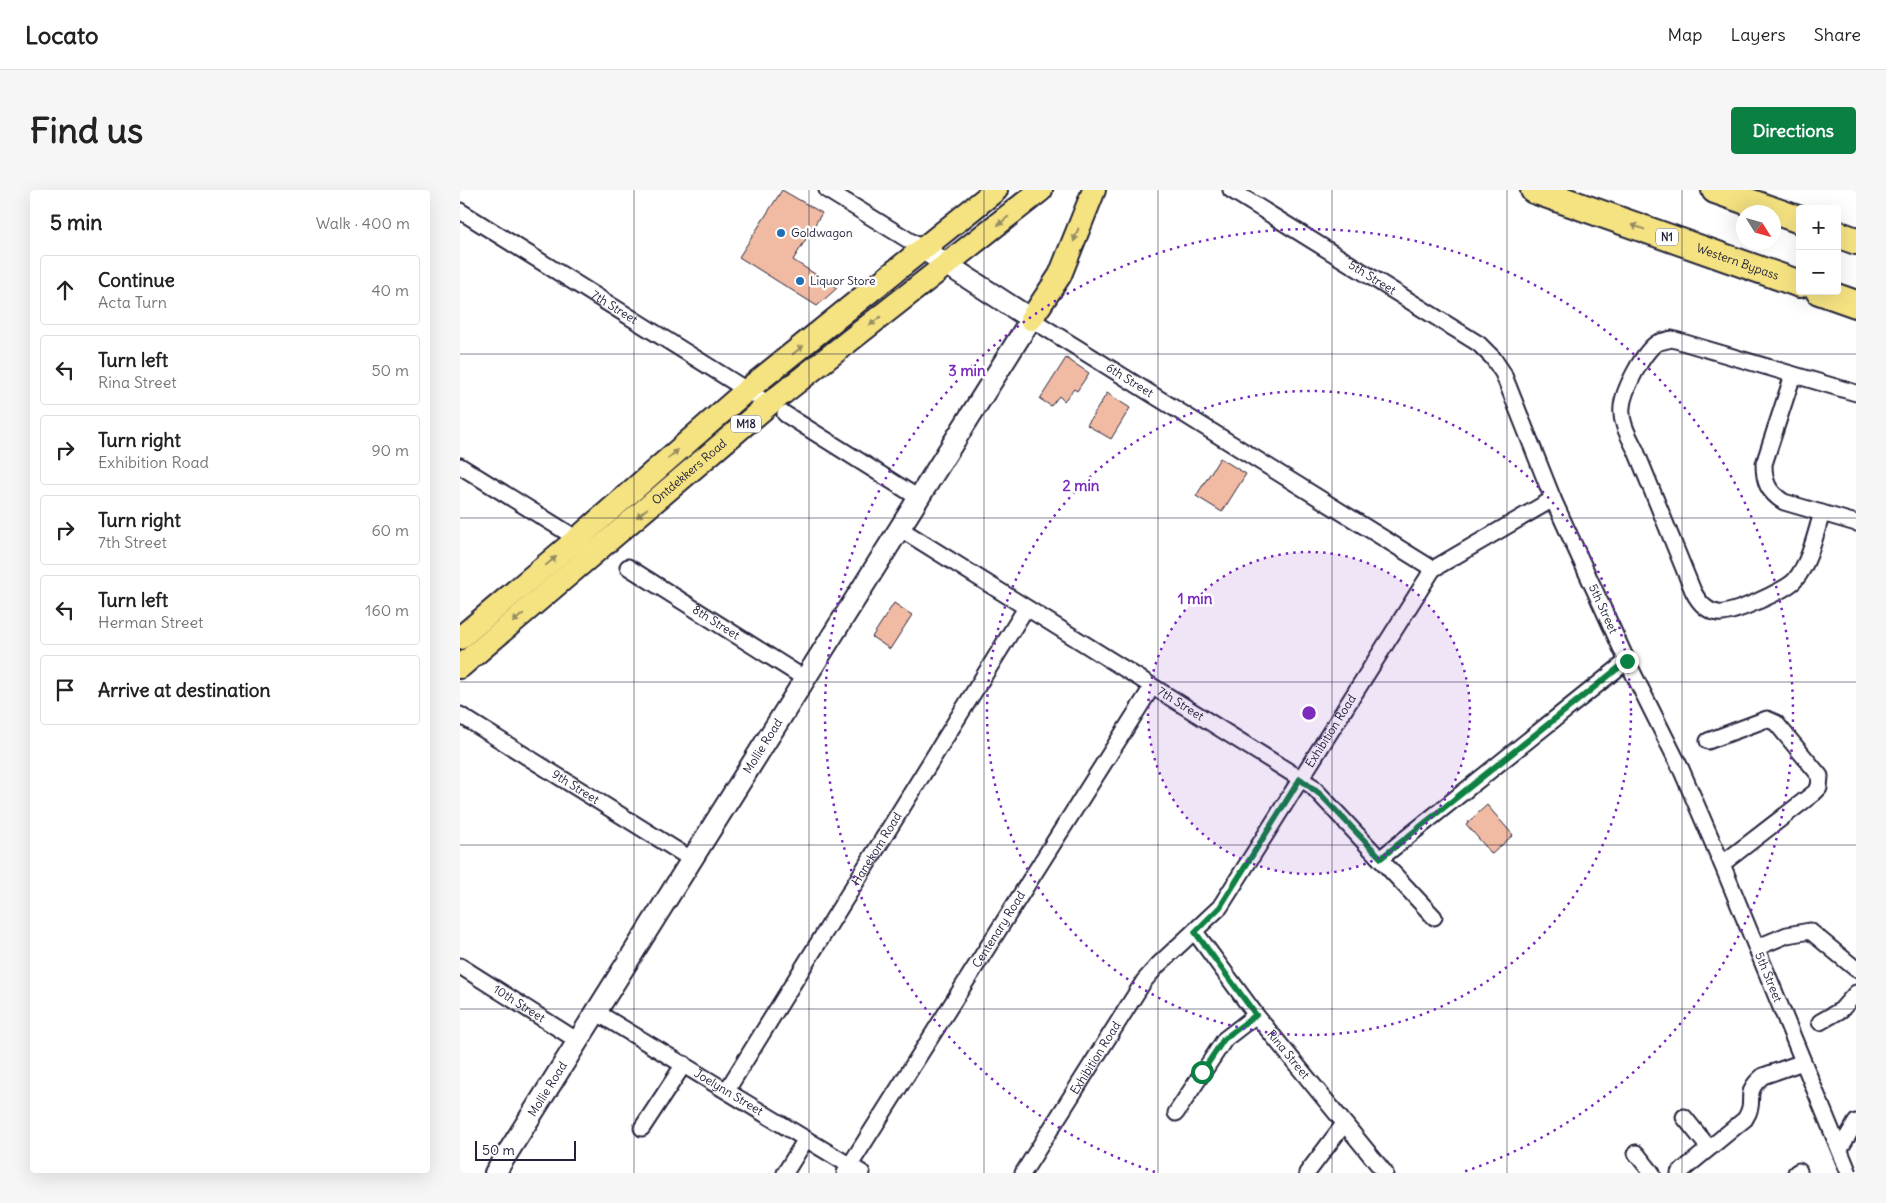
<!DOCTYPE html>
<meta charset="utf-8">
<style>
:root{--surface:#fff;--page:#f6f6f6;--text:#222;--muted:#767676;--line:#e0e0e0;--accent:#0b8043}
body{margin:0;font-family:Delius,sans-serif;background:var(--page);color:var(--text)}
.controls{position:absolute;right:15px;top:15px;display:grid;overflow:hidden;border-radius:5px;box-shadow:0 5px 20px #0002}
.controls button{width:45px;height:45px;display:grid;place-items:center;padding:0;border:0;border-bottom:1px solid var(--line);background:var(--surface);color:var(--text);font:25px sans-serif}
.compass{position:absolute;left:1276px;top:15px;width:45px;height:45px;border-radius:50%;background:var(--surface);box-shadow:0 5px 20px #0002;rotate:127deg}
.scale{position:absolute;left:15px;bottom:12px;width:101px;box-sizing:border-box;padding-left:5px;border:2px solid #22223b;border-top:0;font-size:14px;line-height:18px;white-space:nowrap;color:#22223b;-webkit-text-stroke:4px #fff;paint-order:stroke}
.stop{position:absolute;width:15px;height:15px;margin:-11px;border:4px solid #0b8043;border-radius:50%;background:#fff}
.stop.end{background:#0b8043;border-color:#fff;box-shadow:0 1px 5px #0008}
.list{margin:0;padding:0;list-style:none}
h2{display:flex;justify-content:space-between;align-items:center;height:65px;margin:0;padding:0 20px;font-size:21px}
h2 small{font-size:16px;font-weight:400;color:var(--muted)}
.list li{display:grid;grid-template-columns:32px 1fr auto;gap:15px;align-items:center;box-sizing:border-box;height:70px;margin:0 10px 10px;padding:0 10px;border:1px solid var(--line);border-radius:5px}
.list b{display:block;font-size:19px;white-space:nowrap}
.list p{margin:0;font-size:16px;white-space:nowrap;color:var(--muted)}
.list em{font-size:16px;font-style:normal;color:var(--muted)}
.icon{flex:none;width:28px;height:28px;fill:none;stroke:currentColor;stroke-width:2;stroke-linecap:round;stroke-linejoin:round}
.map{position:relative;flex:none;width:1396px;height:983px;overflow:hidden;border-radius:5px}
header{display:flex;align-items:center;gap:30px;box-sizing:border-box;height:70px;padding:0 25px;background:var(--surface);border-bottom:1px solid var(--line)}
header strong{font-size:24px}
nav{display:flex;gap:28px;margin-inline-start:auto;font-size:18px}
.intro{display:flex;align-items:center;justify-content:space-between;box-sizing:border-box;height:120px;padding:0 30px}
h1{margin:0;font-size:35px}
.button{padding:12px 22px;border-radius:5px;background:var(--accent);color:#fff;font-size:18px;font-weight:700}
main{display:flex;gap:30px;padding:0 30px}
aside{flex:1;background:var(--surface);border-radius:5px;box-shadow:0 5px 20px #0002}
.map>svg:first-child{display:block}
.building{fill:#f0baa3;stroke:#22223b}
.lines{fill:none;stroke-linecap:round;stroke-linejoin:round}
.street-casing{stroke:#22223b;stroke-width:19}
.secondary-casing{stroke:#22223b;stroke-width:24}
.primary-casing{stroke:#22223b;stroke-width:26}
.highway-casing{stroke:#22223b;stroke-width:30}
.street{stroke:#fff;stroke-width:15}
.secondary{stroke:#fff;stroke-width:20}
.primary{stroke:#f5e382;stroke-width:22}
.highway{stroke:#f5e382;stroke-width:26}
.oneway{fill:#968c62}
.route{stroke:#0b8043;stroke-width:6}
.grid{fill:none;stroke:#22223b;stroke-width:1;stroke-opacity:0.55}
.ring{fill:none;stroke:#7b2cbf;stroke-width:2.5;stroke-dasharray:2.5 5}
.poi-dot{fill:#1f6fb2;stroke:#fff;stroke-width:2}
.labels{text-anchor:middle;stroke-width:5;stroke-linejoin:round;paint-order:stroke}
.shield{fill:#fff;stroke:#646476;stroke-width:1}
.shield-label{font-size:11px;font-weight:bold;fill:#22223b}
.poi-label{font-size:12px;fill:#22223b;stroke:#fff;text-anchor:start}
.street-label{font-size:12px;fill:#22223b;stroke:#fff}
.centre{fill:#7b2cbf;stroke:#fff;stroke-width:2.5}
.ring-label{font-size:15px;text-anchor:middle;font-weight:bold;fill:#7b2cbf;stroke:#fff;stroke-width:5;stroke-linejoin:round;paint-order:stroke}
</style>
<header>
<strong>Locato</strong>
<nav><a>Map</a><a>Layers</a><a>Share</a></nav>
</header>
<div class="intro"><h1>Find us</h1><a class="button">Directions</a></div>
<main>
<aside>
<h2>5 min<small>Walk · 400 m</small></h2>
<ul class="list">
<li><svg class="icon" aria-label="ahead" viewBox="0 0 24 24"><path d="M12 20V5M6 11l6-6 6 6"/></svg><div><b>Continue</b><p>Acta Turn</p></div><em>40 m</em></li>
<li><svg class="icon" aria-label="left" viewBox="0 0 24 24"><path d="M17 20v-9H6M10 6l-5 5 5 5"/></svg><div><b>Turn left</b><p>Rina Street</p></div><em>50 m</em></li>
<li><svg class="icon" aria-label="right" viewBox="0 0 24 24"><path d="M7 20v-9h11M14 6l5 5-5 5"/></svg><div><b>Turn right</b><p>Exhibition Road</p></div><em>90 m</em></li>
<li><svg class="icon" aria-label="right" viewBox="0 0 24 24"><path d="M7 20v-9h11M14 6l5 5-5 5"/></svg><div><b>Turn right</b><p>7th Street</p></div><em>60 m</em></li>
<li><svg class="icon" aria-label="left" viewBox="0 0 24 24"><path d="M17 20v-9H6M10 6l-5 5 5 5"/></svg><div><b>Turn left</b><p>Herman Street</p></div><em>160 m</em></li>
<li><svg class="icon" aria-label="arrive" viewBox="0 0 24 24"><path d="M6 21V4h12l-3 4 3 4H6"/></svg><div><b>Arrive at destination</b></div></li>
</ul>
</aside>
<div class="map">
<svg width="1396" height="983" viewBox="0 0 1396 983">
<rect width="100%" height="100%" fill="#fff"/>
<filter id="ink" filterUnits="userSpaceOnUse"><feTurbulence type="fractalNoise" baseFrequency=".02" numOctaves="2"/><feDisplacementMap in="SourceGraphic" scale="10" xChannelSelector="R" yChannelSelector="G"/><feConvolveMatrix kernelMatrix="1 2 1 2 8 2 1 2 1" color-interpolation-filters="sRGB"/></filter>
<g filter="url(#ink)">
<g class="building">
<polygon points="322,0 362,23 333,70 377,98 357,116 279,67"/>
<polygon points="606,168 629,183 617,201 614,199 604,211 599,206 591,216 580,209"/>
<polygon points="647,203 670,218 651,249 627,235"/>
<polygon points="760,268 786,284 762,322 736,306"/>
<polygon points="434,413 452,425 430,459 412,447"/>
<polygon points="1027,615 1053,645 1032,664 1006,634"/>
</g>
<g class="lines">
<defs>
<g id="street">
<polyline points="367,0 463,59"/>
<path id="s1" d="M771,0L1019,154L1033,168L1043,183L1093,309L1167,471L1221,579L1262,674L1389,983"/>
<path id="s2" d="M0,21L309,214"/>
<path id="s3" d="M571,129L973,379"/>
<path d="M1333,185L1304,274C1304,292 1308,302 1324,312L1396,333"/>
<polyline points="325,224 457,307"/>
<polyline points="0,276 124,353"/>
<path d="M1362,323C1355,345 1350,372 1335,390C1327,400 1269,426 1258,423C1245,421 1238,411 1233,401L1176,261C1170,248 1160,233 1162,217C1163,201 1183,162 1197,153C1202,151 1208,150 1212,149L1396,203"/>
<path id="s4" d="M439,338L852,596L974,727"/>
<path id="s5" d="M168,377L344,488"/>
<path id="s6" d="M0,525L231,669"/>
<polyline points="1248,551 1307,529 1316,533 1360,586 1359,598 1354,603 1262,674"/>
<polyline points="921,668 1167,471"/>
<path id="s7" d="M735,742L796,825L925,983"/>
<polyline points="1298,757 1327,745 1350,741 1396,779"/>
<path id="s8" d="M0,776L118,851"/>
<path id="s9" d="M136,822L402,983"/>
<polyline points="1360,832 1381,820 1396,803"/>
<path id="s10" d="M267,900L566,418"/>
<polyline points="716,923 765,849 796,825"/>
<polyline points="1224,927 1249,958"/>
<polyline points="182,938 224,874"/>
<polyline points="1380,959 1396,932"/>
<polyline points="1176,963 1192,983"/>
<polyline points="325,983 346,949"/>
<path id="s11" d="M385,983L692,497"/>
<path id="s12" d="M563,983L684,791L698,775L760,717L973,379L1093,309"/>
<polyline points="847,983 884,934"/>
<path d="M1219,983L1285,929C1298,909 1281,904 1303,886L1343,872"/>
<polyline points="1336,983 1339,981"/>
</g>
<g id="secondary">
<path id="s13" d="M35,983L571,129L463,59"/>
</g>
<g id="primary">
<polyline points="571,129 600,85 634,0"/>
<polyline points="0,448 117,349 287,200 536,0"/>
<path id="s14" d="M0,477L309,214L581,0"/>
</g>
<g id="highway">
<path id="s15" d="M1074,0L1340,94"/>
<polyline points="1255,0 1340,30"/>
<polyline points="1377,44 1396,51"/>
<polyline points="1359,101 1396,114"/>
</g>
</defs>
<use href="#street" class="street-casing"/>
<use href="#secondary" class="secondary-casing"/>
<use href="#primary" class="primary-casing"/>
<use href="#highway" class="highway-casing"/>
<use href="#street" class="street"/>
<use href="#secondary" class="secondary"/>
<use href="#primary" class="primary"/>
<use href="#highway" class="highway"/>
</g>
<defs><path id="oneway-solid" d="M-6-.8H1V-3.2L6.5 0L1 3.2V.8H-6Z" transform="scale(1.25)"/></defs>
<g class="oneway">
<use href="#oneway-solid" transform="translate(543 31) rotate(141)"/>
<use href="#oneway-solid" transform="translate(1178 37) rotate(-160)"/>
<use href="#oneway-solid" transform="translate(616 45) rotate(110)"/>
<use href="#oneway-solid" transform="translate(415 131) rotate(142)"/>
<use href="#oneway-solid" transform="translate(338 160) rotate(-38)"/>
<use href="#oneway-solid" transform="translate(213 264) rotate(-41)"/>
<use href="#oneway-solid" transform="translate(182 323) rotate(139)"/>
<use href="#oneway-solid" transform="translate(91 371) rotate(-40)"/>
<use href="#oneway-solid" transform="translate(58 428) rotate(140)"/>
</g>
</g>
<g class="lines" filter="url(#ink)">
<polyline class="route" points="742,882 764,849 796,825 735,742 760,717 840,589 861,605 921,668 1167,471"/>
</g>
<path class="grid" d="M174,0V983M349,0V983M524,0V983M698,0V983M872,0V983M1047,0V983M1222,0V983M0,164H1396M0,328H1396M0,492H1396M0,655H1396M0,819H1396"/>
<circle cx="849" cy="523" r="161" fill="#7b2cbf" fill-opacity=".12"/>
<g class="ring">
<circle cx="849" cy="523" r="161"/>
<circle cx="849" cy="523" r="322"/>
<path d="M695 982A484 484 0 1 1 1003 982"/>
</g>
<g class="poi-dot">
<circle cx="321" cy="43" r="5"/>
<circle cx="340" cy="91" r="5"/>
</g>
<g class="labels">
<g class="shield">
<rect x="1196" y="38.5" width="22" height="17" rx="4"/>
<rect x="271" y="225.5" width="30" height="17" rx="4"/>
</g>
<g class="shield-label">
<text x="1207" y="51">N1</text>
<text x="286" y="238">M18</text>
</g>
<g class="poi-label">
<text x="331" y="47">Goldwagon</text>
<text x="350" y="95">Liquor Store</text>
</g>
<g class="street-label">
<text dy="4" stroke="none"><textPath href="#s15" startOffset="216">Western Bypass</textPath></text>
<text dy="4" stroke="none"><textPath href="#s1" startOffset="166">5th Street</textPath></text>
<text dy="4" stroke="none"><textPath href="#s2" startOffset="182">7th Street</textPath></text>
<text dy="4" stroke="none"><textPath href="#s3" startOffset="116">6th Street</textPath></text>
<text dy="4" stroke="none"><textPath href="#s14" startOffset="301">Ontdekkers Road</textPath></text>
<text dy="4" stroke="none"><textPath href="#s1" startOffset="586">5th Street</textPath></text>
<text dy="4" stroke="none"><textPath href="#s5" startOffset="104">8th Street</textPath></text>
<text dy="4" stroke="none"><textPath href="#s4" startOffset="332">7th Street</textPath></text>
<text dy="4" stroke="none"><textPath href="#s12" startOffset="541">Exhibition Road</textPath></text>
<text dy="4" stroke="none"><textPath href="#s13" startOffset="504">Mollie Road</textPath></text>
<text dy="4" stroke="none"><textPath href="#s6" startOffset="136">9th Street</textPath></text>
<text dy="4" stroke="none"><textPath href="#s10" startOffset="284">Hanekom Road</textPath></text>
<text dy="4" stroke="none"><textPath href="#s11" startOffset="288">Centenary Road</textPath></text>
<text dy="4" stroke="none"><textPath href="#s1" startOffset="990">5th Street</textPath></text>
<text dy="4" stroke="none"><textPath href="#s8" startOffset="70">10th Street</textPath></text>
<text dy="4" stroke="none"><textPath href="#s7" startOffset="154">Rina Street</textPath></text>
<text dy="4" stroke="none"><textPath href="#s12" startOffset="136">Exhibition Road</textPath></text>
<text dy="4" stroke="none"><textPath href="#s13" startOffset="99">Mollie Road</textPath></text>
<text dy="4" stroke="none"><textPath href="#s9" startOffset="155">Joelynn Street</textPath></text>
</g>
</g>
<circle cx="849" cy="523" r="8" class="centre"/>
<g class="ring-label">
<text x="507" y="186">3 min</text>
<text x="621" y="301">2 min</text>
<text x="735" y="414">1 min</text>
</g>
</svg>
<div class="controls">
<button>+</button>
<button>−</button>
</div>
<svg class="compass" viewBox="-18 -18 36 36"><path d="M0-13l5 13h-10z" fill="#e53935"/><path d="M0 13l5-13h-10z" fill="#767676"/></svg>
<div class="scale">50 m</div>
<div class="stop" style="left:742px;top:882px"></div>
<div class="stop end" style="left:1167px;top:471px"></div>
</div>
</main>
